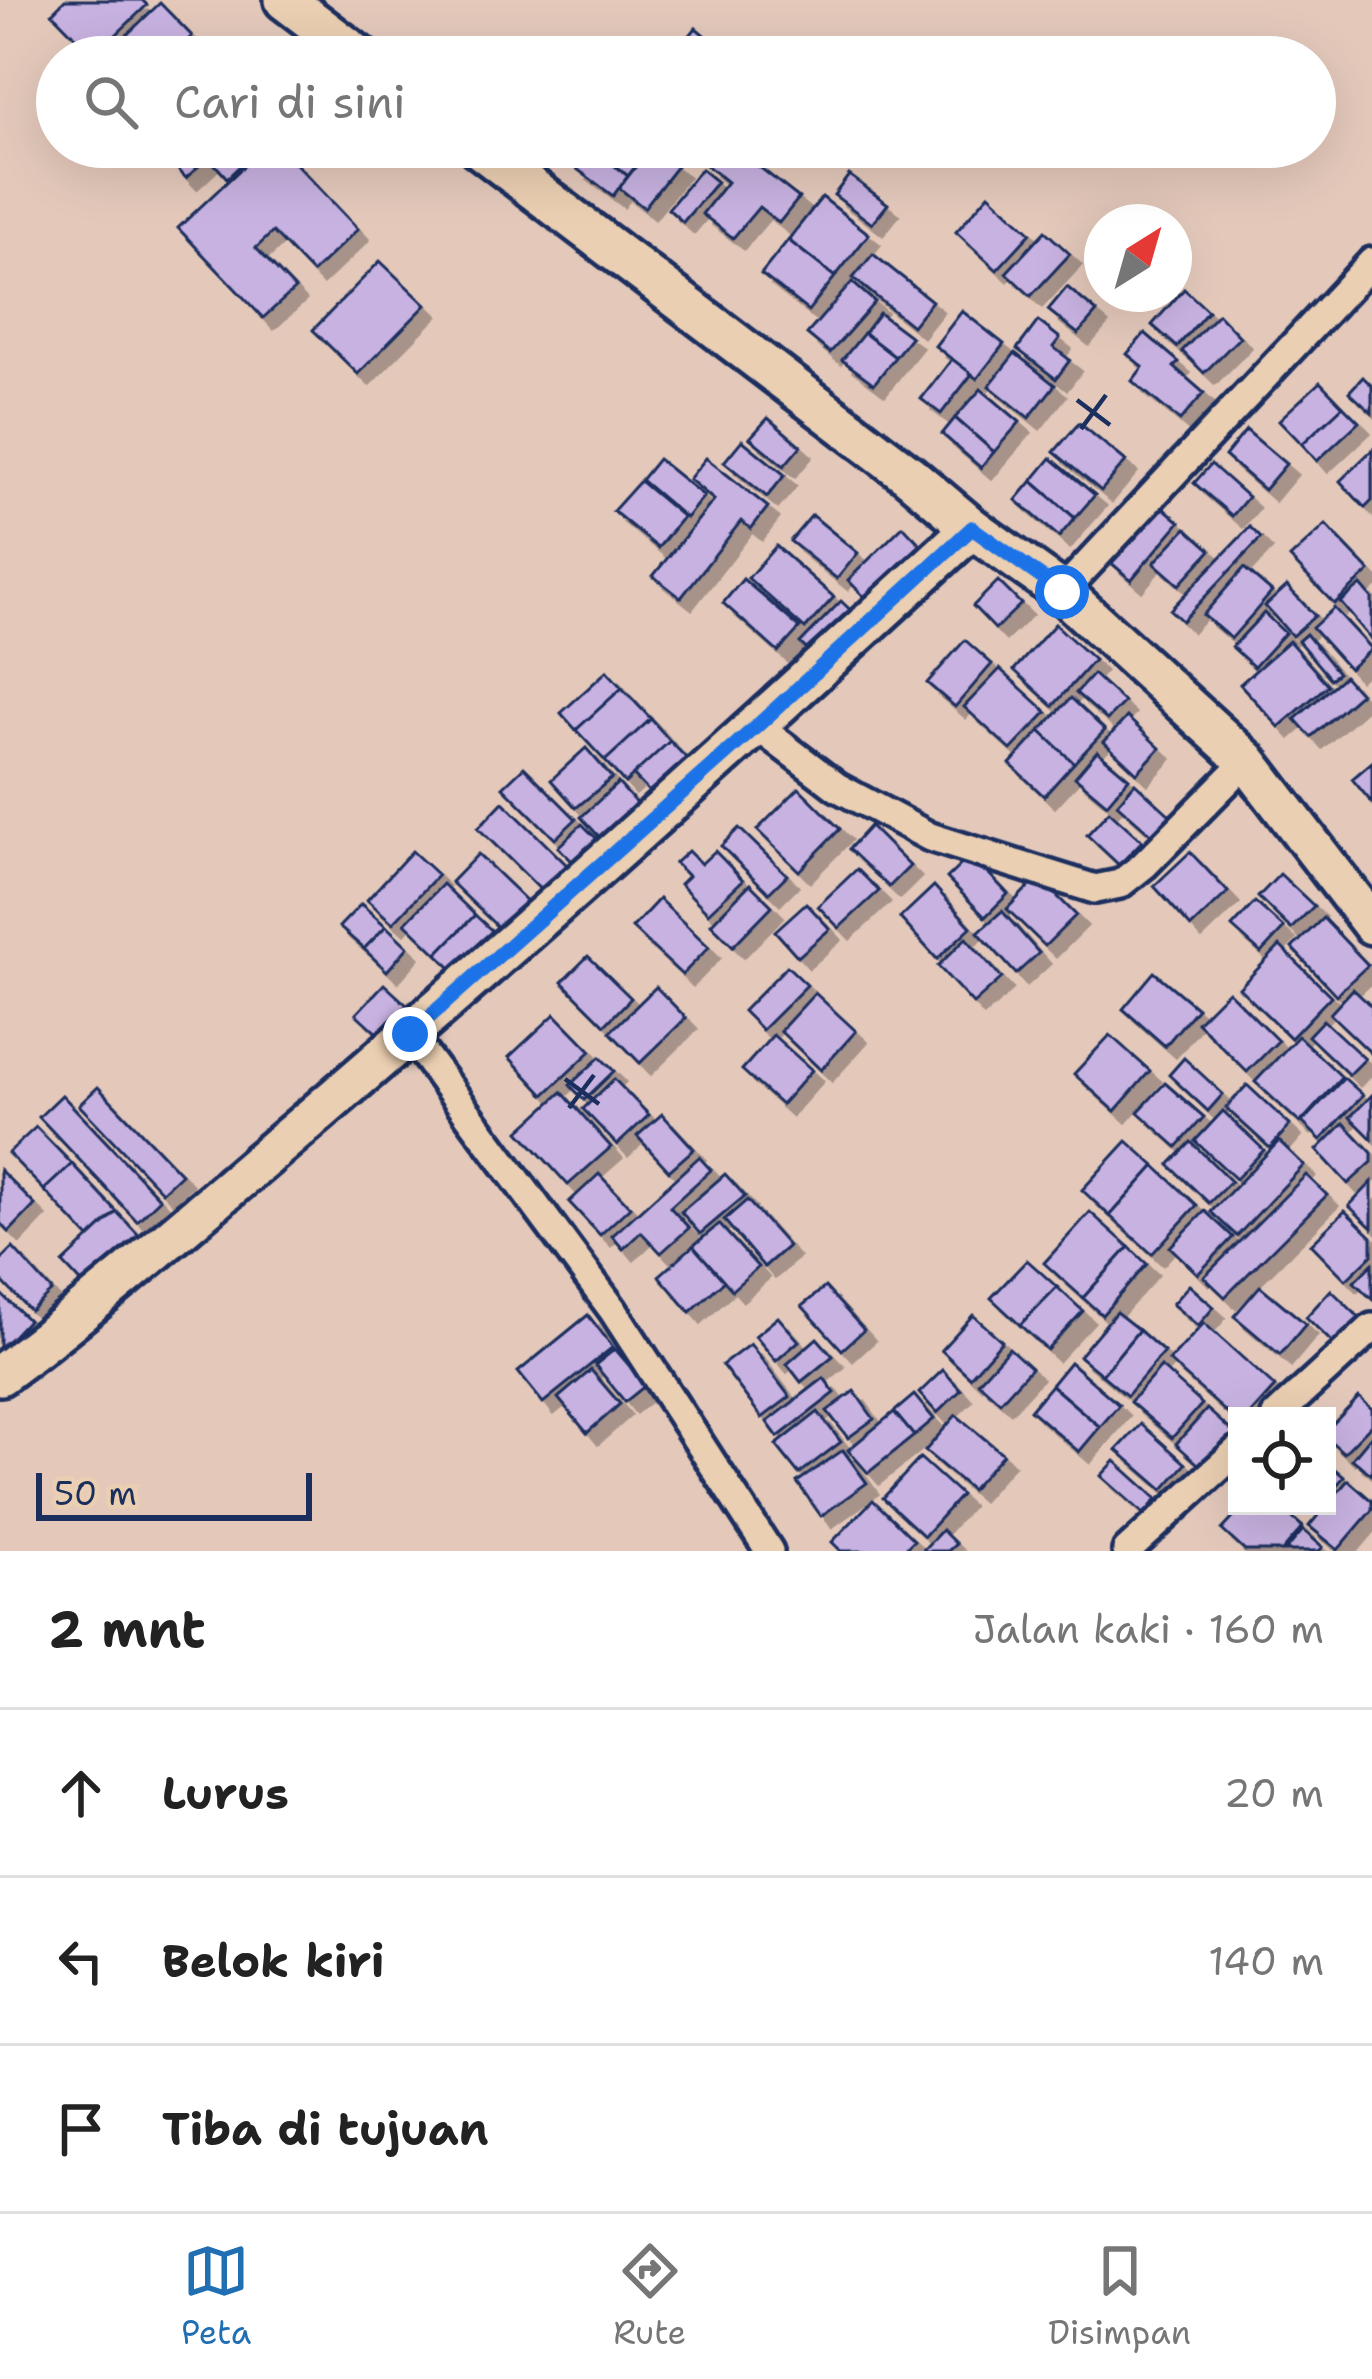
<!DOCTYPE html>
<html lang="id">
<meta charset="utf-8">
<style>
:root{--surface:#fff;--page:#f6f6f6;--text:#222;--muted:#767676;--line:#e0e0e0;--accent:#1f6fb2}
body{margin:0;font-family:"Shantell Sans",sans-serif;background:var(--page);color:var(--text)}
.controls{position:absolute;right:36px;bottom:36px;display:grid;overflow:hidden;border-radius:0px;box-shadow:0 12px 48px #0002}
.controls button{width:108px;height:108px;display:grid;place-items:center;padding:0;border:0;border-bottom:3px solid var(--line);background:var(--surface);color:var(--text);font:60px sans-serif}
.compass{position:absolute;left:1084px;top:204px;width:108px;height:108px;border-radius:50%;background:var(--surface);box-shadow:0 12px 48px #0002;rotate:37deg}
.scale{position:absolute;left:36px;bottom:30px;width:276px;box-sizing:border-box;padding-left:12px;border:6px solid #1b2f5e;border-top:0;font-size:33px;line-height:42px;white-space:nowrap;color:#1b2f5e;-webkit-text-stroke:9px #ebcfb2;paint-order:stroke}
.stop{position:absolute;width:36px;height:36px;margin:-27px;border:9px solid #1a73e8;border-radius:50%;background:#fff}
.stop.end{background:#1a73e8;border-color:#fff;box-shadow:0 3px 12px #0008}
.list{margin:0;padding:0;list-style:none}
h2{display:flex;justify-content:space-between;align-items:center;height:156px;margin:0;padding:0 48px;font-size:51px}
h2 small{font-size:39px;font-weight:400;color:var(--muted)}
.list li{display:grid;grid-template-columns:78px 1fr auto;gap:36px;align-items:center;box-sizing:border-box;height:168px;padding:0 48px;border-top:3px solid var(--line)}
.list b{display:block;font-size:45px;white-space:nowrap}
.list em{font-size:39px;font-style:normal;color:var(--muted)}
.icon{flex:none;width:66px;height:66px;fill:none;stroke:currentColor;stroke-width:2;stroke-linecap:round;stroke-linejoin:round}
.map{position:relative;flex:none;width:1372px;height:1551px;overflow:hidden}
.search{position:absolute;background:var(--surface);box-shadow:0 12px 48px #0002;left:36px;right:36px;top:36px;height:132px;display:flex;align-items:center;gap:30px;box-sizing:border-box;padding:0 42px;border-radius:66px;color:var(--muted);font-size:45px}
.sheet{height:660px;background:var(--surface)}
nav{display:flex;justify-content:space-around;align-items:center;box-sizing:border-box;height:168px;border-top:3px solid var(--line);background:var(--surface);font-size:33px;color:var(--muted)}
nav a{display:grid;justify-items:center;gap:6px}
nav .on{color:var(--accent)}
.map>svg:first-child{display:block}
.building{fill:#c8b2e1;stroke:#1b2f5e;stroke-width:3;filter:url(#shadow)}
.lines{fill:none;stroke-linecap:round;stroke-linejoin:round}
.street-casing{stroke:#1b2f5e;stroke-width:36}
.secondary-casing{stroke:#1b2f5e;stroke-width:48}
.street{stroke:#ebcfb2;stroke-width:27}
.secondary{stroke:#ebcfb2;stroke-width:39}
.route{stroke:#1a73e8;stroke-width:15}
.ticks{fill:none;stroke:#1b2f5e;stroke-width:4.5}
</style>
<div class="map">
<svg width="1372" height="1551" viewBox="0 0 1372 1551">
<defs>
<filter id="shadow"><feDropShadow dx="11" dy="11" stdDeviation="0" flood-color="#0004"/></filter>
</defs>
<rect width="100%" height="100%" fill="#e4c9bb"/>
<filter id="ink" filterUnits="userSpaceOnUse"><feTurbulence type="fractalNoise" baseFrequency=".00833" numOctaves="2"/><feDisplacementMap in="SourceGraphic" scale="24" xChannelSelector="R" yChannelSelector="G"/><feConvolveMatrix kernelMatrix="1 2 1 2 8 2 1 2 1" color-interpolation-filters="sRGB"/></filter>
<g filter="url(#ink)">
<g class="building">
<polygon points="65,0 142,0 147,5 94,56 52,13"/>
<polygon points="160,3 192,36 171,57 116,57 110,51"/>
<polygon points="696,28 723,51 717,57 672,57"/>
<polygon points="156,147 204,147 211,155 186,178"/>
<polygon points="223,147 260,147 227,178 210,159"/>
<polygon points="264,147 280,147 358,229 312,273 273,232 256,248 295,289 263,318 178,228"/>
<polygon points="595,147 651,147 628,176 593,149"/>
<polygon points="651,147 677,166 644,208 619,188"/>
<polygon points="720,147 734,147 799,198 779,223 759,207 733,238 702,214 727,182 706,165"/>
<polygon points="593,149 628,176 613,196 577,169"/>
<polygon points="701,169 717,182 683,222 668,209"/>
<polygon points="849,175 888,204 872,224 834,195"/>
<polygon points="989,194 1031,233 997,270 956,232"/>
<polygon points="822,197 869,234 835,277 788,240"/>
<polygon points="1045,231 1070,254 1031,296 1006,273"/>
<polygon points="788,240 835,277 808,311 761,274"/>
<polygon points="873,254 932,301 912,326 853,278"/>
<polygon points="380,261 426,305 358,374 313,330"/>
<polygon points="852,282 875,302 830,353 807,334"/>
<polygon points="1067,287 1097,312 1078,334 1048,310"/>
<polygon points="1184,289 1208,311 1177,347 1152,325"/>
<polygon points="962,311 1004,344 977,379 935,346"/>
<polygon points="879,313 911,337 895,357 864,333"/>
<polygon points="1218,314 1240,337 1204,373 1182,351"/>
<polygon points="1038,321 1060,338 1053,347 1070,360 1056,379 1017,349"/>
<polygon points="864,333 895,357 874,384 842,360"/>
<polygon points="1145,333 1179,362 1174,367 1204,393 1180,421 1132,381 1143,367 1127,354"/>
<polygon points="1015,353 1055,385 1029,418 989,386"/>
<polygon points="952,359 972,374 941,414 921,399"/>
<polygon points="1363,377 1372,386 1372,413 1349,392"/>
<polygon points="1320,382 1343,406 1302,444 1279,420"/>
<polygon points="981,389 1020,422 994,452 955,418"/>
<polygon points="1343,406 1359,422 1317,461 1302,444"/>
<polygon points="768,418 801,446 784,466 750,438"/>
<polygon points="955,418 994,452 981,468 942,434"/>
<polygon points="1079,423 1126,461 1101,491 1054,452"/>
<polygon points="1246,430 1286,464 1264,490 1225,456"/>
<polygon points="742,440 785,475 767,497 724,462"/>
<polygon points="1372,450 1372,501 1365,508 1340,481"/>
<polygon points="706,458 768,507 751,529 741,521 681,598 653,576 714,500 689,479"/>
<polygon points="1051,458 1095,495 1075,518 1032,481"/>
<polygon points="658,459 704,496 686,518 641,480"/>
<polygon points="1211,464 1248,497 1232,516 1194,483"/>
<polygon points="640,481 683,517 658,548 613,511"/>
<polygon points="1032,481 1075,518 1059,537 1016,500"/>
<polygon points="1158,503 1180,522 1131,580 1109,561"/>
<polygon points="812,515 858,553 837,579 790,541"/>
<polygon points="1326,525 1370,571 1334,604 1290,558"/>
<polygon points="903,526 934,559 879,612 848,580"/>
<polygon points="1250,527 1261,538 1182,621 1170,610"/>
<polygon points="1186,528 1211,550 1179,585 1154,563"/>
<polygon points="776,546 834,597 805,629 748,578"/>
<polygon points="1244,568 1272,592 1231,639 1203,615"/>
<polygon points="743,579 800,628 778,652 723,603"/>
<polygon points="998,581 1021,604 995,629 973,606"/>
<polygon points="1361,585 1372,598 1372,640 1340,602"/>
<polygon points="1287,586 1315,616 1292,636 1265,606"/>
<polygon points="841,601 863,622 822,664 800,643"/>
<polygon points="1334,608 1372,649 1349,669 1312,628"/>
<polygon points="1264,613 1285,633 1254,667 1232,647"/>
<polygon points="1055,624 1094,660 1053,706 1014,670"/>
<polygon points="1306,634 1338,673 1330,679 1298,641"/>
<polygon points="965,640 992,664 955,707 927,683"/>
<polygon points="1289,641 1328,685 1279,727 1240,684"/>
<polygon points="1000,669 1047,712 1011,750 964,707"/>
<polygon points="607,671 622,688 576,730 561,713"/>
<polygon points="1093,674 1124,702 1107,720 1076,693"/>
<polygon points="1344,676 1360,694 1311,737 1295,719"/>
<polygon points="622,688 651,719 605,761 576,730"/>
<polygon points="1071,698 1105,730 1074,763 1040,731"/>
<polygon points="1127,717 1160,748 1137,773 1104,742"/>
<polygon points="651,719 670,741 625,783 605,761"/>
<polygon points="1040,731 1074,763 1044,796 1010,764"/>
<polygon points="670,741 691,763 654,797 633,775"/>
<polygon points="586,748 612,778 576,808 551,780"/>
<polygon points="1097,751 1129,778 1107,804 1075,777"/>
<polygon points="1372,762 1372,803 1352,779"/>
<polygon points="524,767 576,819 555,839 503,787"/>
<polygon points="618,783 642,810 606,844 581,817"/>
<polygon points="1135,783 1172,817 1154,837 1117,804"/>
<polygon points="799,788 840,829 799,871 757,830"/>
<polygon points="503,802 577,875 552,901 478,828"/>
<polygon points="1109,811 1142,841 1119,865 1087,835"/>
<polygon points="582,824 598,840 574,863 558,847"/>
<polygon points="870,826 910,866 889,887 849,849"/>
<polygon points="739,828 787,875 769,893 721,846"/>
<polygon points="412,851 438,875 393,923 367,900"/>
<polygon points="688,851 701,864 715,851 743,880 708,913 680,884 688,876 675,863"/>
<polygon points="1190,852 1228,892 1191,927 1154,886"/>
<polygon points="478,854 533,907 506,935 451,882"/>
<polygon points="971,855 1008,894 985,917 947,878"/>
<polygon points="857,869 879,891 839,928 818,906"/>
<polygon points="1280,874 1314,906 1291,929 1258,897"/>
<polygon points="1038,877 1076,915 1045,946 1007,909"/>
<polygon points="443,884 475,915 437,954 405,923"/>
<polygon points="750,884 772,906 733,946 711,924"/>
<polygon points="934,886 971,927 937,959 900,918"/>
<polygon points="659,899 709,947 682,975 632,928"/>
<polygon points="1255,902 1284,928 1261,953 1232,927"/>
<polygon points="806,903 830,929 798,957 775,931"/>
<polygon points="361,904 386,926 364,949 339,927"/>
<polygon points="1002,911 1039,953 1016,974 978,932"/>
<polygon points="475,915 502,940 463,980 437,954"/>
<polygon points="1323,918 1368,965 1336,995 1292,948"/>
<polygon points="386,926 408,947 387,971 364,949"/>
<polygon points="966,938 1002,978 973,1004 938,966"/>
<polygon points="1280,946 1331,996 1291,1038 1239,988"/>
<polygon points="588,956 631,998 605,1025 562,982"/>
<polygon points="787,966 807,985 762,1030 743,1011"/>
<polygon points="1154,972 1197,1008 1165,1046 1123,1009"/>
<polygon points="384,984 420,1017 392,1047 356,1014"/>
<polygon points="656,987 686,1018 640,1063 610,1032"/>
<polygon points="1353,989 1372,1007 1372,1054 1330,1014"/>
<polygon points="1228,991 1278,1041 1247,1072 1197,1022"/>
<polygon points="815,993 856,1031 821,1070 780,1031"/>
<polygon points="555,1014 591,1051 544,1095 509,1057"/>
<polygon points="1323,1020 1365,1059 1349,1075 1308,1036"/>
<polygon points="773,1035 812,1070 781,1105 742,1070"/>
<polygon points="1110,1035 1150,1071 1115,1111 1074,1074"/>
<polygon points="1298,1036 1342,1077 1300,1123 1255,1082"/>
<polygon points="600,1057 614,1071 584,1100 570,1085"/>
<polygon points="1184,1058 1223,1094 1208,1111 1169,1075"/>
<polygon points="1344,1078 1363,1095 1321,1140 1302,1122"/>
<polygon points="614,1079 649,1115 617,1145 583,1109"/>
<polygon points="1165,1083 1204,1117 1177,1147 1138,1112"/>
<polygon points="1247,1085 1290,1125 1270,1148 1226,1108"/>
<polygon points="98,1087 181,1174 162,1192 79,1105"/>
<polygon points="562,1092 611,1147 568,1185 519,1131"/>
<polygon points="62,1095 160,1199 137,1221 39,1117"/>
<polygon points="1372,1095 1372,1139 1350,1117"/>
<polygon points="1223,1111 1264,1150 1236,1179 1195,1141"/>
<polygon points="662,1114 694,1149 669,1171 637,1136"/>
<polygon points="1344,1123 1372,1153 1372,1162 1348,1184 1317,1150"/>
<polygon points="36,1127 72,1164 44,1190 8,1153"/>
<polygon points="1127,1141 1155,1166 1110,1216 1082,1190"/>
<polygon points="1279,1141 1304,1165 1237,1236 1211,1212"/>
<polygon points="1191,1142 1231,1181 1209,1203 1169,1165"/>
<polygon points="699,1157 711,1170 670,1207 689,1228 661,1253 641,1232 623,1249 612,1236"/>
<polygon points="72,1164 117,1212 89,1238 44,1190"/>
<polygon points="1155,1166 1197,1205 1152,1254 1110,1216"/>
<polygon points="0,1170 35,1205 9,1232 0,1223"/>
<polygon points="599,1174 630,1207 600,1235 569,1202"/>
<polygon points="725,1174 745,1196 700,1234 681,1212"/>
<polygon points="1306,1175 1327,1195 1225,1297 1204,1277"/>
<polygon points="1372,1182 1372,1228 1349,1206"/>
<polygon points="747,1200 788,1246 764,1267 724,1220"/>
<polygon points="1205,1211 1233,1237 1198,1274 1170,1247"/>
<polygon points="1345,1211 1372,1237 1372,1255 1346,1280 1311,1244"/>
<polygon points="117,1212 146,1243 92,1294 63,1263"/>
<polygon points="1090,1212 1129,1247 1083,1298 1044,1263"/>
<polygon points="719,1224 758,1267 732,1290 693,1246"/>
<polygon points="693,1246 724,1281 690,1312 659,1276"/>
<polygon points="1129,1247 1147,1264 1102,1315 1083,1298"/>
<polygon points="13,1248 52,1291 30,1311 0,1279 0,1261"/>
<polygon points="1027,1260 1057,1287 1020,1325 991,1298"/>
<polygon points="1372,1264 1372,1299 1354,1282"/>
<polygon points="1189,1285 1214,1307 1198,1326 1172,1304"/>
<polygon points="1260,1286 1306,1324 1280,1355 1234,1316"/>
<polygon points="825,1287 864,1330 842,1350 802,1306"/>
<polygon points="1057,1287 1083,1311 1047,1350 1020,1325"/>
<polygon points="1331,1290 1366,1324 1341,1351 1306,1317"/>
<polygon points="0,1293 28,1320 0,1350"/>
<polygon points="1116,1312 1139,1330 1102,1375 1079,1356"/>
<polygon points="588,1315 613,1347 543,1403 518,1372"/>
<polygon points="973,1315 1002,1341 970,1377 941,1350"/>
<polygon points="778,1317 799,1341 776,1361 755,1336"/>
<polygon points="1204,1323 1275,1387 1249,1416 1237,1416 1237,1422 1169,1361"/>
<polygon points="1139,1330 1164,1352 1127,1396 1102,1375"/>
<polygon points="817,1338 833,1356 801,1382 787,1364"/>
<polygon points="750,1344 790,1397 762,1418 722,1365"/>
<polygon points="1009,1348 1031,1368 1000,1402 978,1382"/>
<polygon points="615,1349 646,1385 625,1402 595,1365"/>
<polygon points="1070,1362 1119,1405 1100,1427 1051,1385"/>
<polygon points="1161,1367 1202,1404 1172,1438 1130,1402"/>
<polygon points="591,1370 620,1404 587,1433 558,1398"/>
<polygon points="943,1370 961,1390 937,1413 919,1393"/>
<polygon points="824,1378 835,1393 778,1437 767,1422"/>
<polygon points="1051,1385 1100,1427 1079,1452 1030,1410"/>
<polygon points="854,1391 874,1419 848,1438 827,1411"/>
<polygon points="914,1395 934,1419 914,1436 894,1412"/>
<polygon points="1359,1397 1372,1409 1372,1424 1344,1453 1327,1438 1327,1430"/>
<polygon points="1207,1409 1237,1436 1237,1441 1208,1473 1176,1444"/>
<polygon points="818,1412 841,1442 799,1474 776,1445"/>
<polygon points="894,1412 914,1436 868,1473 848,1450"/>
<polygon points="956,1415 1003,1454 971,1490 925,1451"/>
<polygon points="1141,1424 1186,1464 1163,1490 1117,1450"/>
<polygon points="1372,1435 1372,1475 1352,1459"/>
<polygon points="843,1450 867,1483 821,1516 797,1482"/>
<polygon points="920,1458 961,1495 924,1536 883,1498"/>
<polygon points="1115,1461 1157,1499 1144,1514 1101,1476"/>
<polygon points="1327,1462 1344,1477 1327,1496"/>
<polygon points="1348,1480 1372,1501 1372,1510 1338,1550 1309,1526"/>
<polygon points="873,1500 914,1540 903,1551 841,1551 832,1542"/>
<polygon points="1244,1506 1279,1506 1303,1527 1282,1551 1245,1551 1222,1530"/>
<polygon points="942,1530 956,1544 948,1551 922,1551"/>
<polygon points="1303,1530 1323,1547 1319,1551 1285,1551"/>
</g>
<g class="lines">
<defs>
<g id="street">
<polyline points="1062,592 1372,262"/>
<polyline points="757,726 837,787 930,837 1095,889 1120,884 1144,865 1247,761"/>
<polyline points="409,1034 613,1310 769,1551"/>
<polyline points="1276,1416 1372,1328"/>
<polyline points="1127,1551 1237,1451"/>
</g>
<g id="secondary">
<polyline points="285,0 360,57"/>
<polyline points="478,147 909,475 972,528 1062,592 1247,761 1372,924"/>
<path d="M0,1375C109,1293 211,1203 315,1115C538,924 756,727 972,528"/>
</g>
</defs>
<use href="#street" class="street-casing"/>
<use href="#secondary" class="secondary-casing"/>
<use href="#street" class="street"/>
<use href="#secondary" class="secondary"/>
</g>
</g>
<g class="lines" filter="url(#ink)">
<polyline class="route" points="410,1034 757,726 972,528 1062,592"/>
</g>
<path class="ticks" d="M1077,400L1110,425M1081,429L1106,395M565,1079L599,1104M569,1108L594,1075"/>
</svg>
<div class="controls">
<button><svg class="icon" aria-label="locate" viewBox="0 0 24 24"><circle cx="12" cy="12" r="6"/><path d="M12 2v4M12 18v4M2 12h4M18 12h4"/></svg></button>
</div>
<svg class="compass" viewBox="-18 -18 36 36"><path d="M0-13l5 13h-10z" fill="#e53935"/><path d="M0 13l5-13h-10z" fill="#767676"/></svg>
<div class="scale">50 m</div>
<div class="stop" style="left:1062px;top:592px"></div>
<div class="stop end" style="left:410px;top:1034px"></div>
<div class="search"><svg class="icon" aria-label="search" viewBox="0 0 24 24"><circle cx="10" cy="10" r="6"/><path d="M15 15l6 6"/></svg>Cari di sini</div>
</div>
<section class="sheet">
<h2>2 mnt<small>Jalan kaki · 160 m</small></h2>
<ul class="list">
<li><svg class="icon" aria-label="ahead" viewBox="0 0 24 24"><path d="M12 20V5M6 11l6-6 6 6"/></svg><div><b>Lurus</b></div><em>20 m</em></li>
<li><svg class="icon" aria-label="left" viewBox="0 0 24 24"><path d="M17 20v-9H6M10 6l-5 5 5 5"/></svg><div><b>Belok kiri</b></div><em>140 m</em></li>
<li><svg class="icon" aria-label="arrive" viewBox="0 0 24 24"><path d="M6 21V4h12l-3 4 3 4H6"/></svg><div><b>Tiba di tujuan</b></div></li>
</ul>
</section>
<nav>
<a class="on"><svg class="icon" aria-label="map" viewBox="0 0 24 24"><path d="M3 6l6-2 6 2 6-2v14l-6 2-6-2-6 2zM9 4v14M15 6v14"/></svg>Peta</a>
<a><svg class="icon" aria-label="directions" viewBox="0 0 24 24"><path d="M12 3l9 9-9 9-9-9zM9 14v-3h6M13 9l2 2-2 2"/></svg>Rute</a>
<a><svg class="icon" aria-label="saved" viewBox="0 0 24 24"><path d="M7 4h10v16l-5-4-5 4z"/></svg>Disimpan</a>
</nav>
